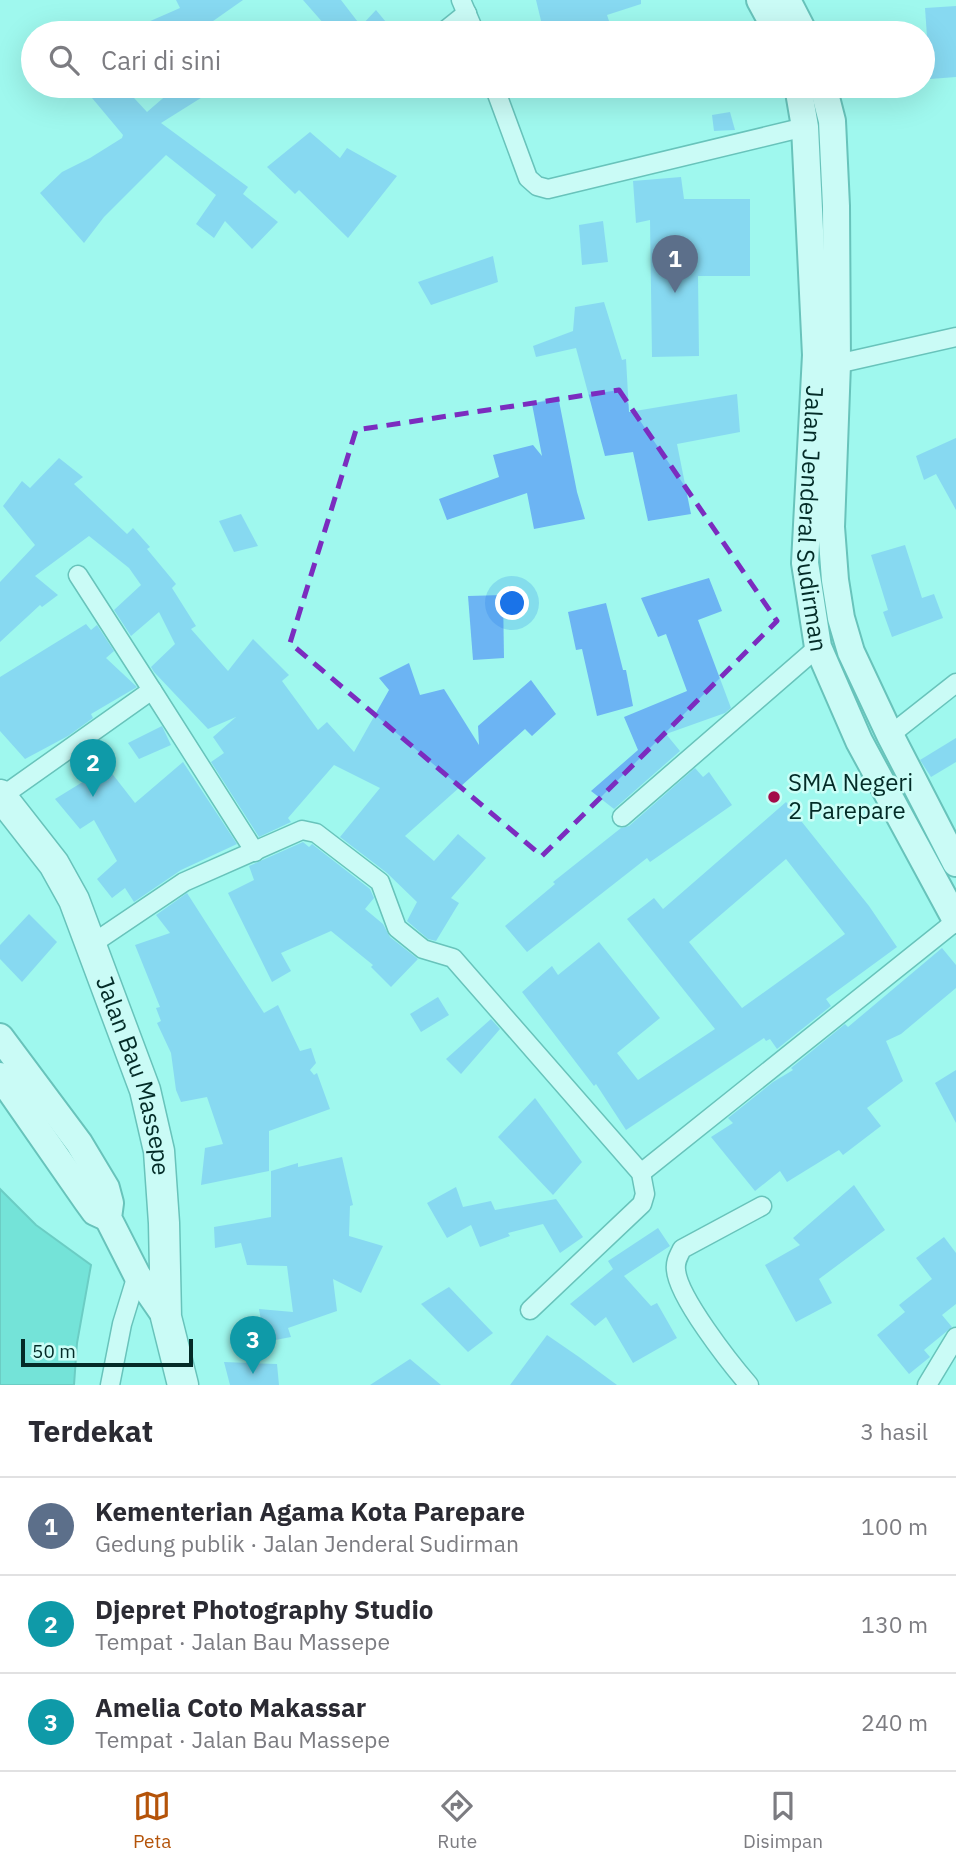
<!DOCTYPE html>
<html lang="id">
<meta charset="utf-8">
<style>
:root{--surface:#fff;--page:#f2f2f3;--text:#2b2b33;--muted:#7c7c81;--line:#e1e1e2;--accent:#b45309}
body{margin:0;font-family:"IBM Plex Sans",sans-serif;background:var(--page);color:var(--text)}
.scale{position:absolute;left:21px;bottom:18px;width:172px;box-sizing:border-box;padding-left:7px;border:4px solid #032b27;border-top:0;font-size:19px;line-height:24px;white-space:nowrap;color:#032b27;-webkit-text-stroke:5px #cbfef7;paint-order:stroke}
.you{position:absolute;left:513px;top:604px;width:24px;height:24px;margin:-18px;border:5px solid #fff;border-radius:50%;background:#1a73e8;box-shadow:0 0 0 10px #1a73e833}
.badge{display:grid;place-items:center;width:46px;height:46px;border-radius:50%;background:var(--accent);color:#fff;font-size:23px;font-weight:700}
.pin{position:absolute;translate:-50% -58px;filter:drop-shadow(0 2px 4px #0008)}
.pin::after{content:'';position:absolute;top:37px;width:24px;height:21px;background:inherit;clip-path:polygon(0 0,100% 0,50% 100%)}
.list{margin:0;padding:0;list-style:none}
h2{display:flex;justify-content:space-between;align-items:center;height:91px;margin:0;padding:0 28px;font-size:30px}
h2 small{font-size:23px;font-weight:400;color:var(--muted)}
.list li{display:grid;grid-template-columns:46px 1fr auto;gap:21px;align-items:center;box-sizing:border-box;height:98px;padding:0 28px;border-top:2px solid var(--line)}
.list b{display:block;font-size:26px;white-space:nowrap}
.list p{margin:0;font-size:23px;white-space:nowrap;color:var(--muted)}
.list em{font-size:23px;font-style:normal;color:var(--muted)}
.icon{flex:none;width:38px;height:38px;fill:none;stroke:currentColor;stroke-width:2;stroke-linecap:round;stroke-linejoin:round}
.map{position:relative;flex:none;width:956px;height:1385px;overflow:hidden}
.search{position:absolute;background:var(--surface);box-shadow:0 7px 28px #0002;left:21px;right:21px;top:21px;height:77px;display:flex;align-items:center;gap:18px;box-sizing:border-box;padding:0 24px;border-radius:38px;color:var(--muted);font-size:26px}
.sheet{height:385px;background:var(--surface)}
nav{display:flex;justify-content:space-around;align-items:center;box-sizing:border-box;height:98px;border-top:2px solid var(--line);background:var(--surface);font-size:19px;color:var(--muted)}
nav a{display:grid;justify-items:center;gap:4px}
nav .on{color:var(--accent)}
.map>svg:first-child{display:block}
.water{fill:#40c9bd;stroke:#2e9a90;stroke-width:2}
.building{fill:#6cb4f3;fill-rule:evenodd}
.lines{fill:none;stroke-linecap:round;stroke-linejoin:round}
.minor-casing{stroke:#26847c;stroke-width:21}
.secondary-casing{stroke:#26847c;stroke-width:30}
.trunk-casing{stroke:#26847c;stroke-width:33}
.minor{stroke:#fff;stroke-width:18}
.secondary{stroke:#fff;stroke-width:26}
.trunk{stroke:#fff;stroke-width:30}
.marked{fill:none;stroke:#7b2cbf;stroke-width:5;stroke-dasharray:14 9;stroke-linejoin:round}
.poi-dot{fill:#a30b48;stroke:#cbfef7;stroke-width:2.5}
.labels{text-anchor:middle;stroke-width:5;stroke-linejoin:round;paint-order:stroke}
.street-label{font-size:24px;fill:#032b27;stroke:#cbfef7}
.poi-label{font-size:24px;fill:#032b27;stroke:#cbfef7;text-anchor:start}
</style>
<div class="map">
<svg width="956" height="1385" viewBox="0 0 956 1385">
<rect width="100%" height="100%" fill="#9ff8ee"/>
<polygon class="water" points="0,1189 36,1225 91,1265 77,1343 74,1385 0,1385"/>
<g class="building">
<polygon points="176,0 243,0 196,33 123,33 180,8"/>
<polygon points="303,0 341,0 361,26 376,10 395,33 332,33"/>
<polygon points="536,0 641,0 641,4 607,15 613,33 544,33"/>
<polygon points="956,6 956,77 930,79 925,8"/>
<polygon points="82,86 123,86 147,112 177,86 220,86 161,123 248,187 243,194 278,222 252,249 225,221 214,238 196,224 216,195 166,155 104,217 84,243 40,193 62,172 90,158 122,138 123,135"/>
<polygon points="730,112 735,130 714,131 712,115"/>
<polygon points="310,132 340,158 347,148 397,176 348,238 299,190 295,194 267,167"/>
<polygon points="681,177 684,199 750,199 750,276 698,276 699,356 652,357 650,220 636,223 633,181"/>
<polygon points="603,221 608,262 582,265 579,225"/>
<polygon points="493,256 498,282 431,305 418,282"/>
<polygon points="604,302 622,360 626,359 629,412 737,394 740,432 677,444 691,514 648,521 633,452 605,456 576,348 536,357 533,346 573,331 575,307"/>
<polygon points="558,396 577,492 585,519 534,529 527,493 447,520 439,499 499,477 493,455 533,445 542,456 532,404"/>
<polygon points="956,438 956,510 936,474 924,480 916,456"/>
<polygon points="59,458 83,477 74,484 127,534 133,528 150,547 147,549 176,584 172,588 196,626 191,629 228,671 253,639 289,675 282,681 318,730 327,722 354,752 389,690 379,678 409,663 420,695 444,689 479,745 478,726 531,680 556,714 532,736 525,729 405,836 434,861 458,834 486,858 451,898 459,903 436,941 428,939 407,921 417,902 387,873 340,837 380,788 334,765 288,818 291,822 259,837 211,762 224,753 213,737 236,717 208,729 154,672 151,667 175,644 159,612 131,636 114,610 141,585 129,568 89,536 35,576 58,595 42,607 40,605 0,642 0,582 35,545 3,506 22,481 30,488"/>
<polygon points="241,514 258,546 234,552 219,521"/>
<polygon points="905,545 922,598 934,594 943,618 892,637 883,612 888,610 871,555"/>
<polygon points="709,578 722,611 698,620 731,708 725,713 666,734 680,751 614,809 591,791 638,750 624,717 687,691 666,634 658,637 641,598"/>
<polygon points="503,595 504,658 473,660 468,596"/>
<polygon points="606,603 623,670 626,670 633,706 597,716 582,649 576,650 568,612"/>
<polygon points="86,624 91,630 97,625 114,651 106,658 137,687 91,714 93,718 68,736 25,759 0,731 0,677"/>
<polygon points="162,726 171,745 139,759 128,743"/>
<polygon points="956,738 956,762 931,777 920,760"/>
<polygon points="183,762 237,844 181,870 134,902 125,888 112,898 97,879 117,861 94,820 80,829 55,799 107,767 135,803"/>
<polygon points="695,768 703,777 709,772 732,805 650,862 647,858 527,952 505,926 555,884 553,882 621,828 629,826"/>
<path d="M786,802L869,906L897,947L826,999L831,1006L777,1049L770,1039L766,1041L764,1038L626,1130L596,1084L594,1086L522,992L552,966L558,975L599,942L660,1018L617,1053L638,1080L715,1029L627,919L654,898L663,909ZM786,859L845,934L742,1008L689,942Z"/>
<polygon points="303,842 309,847 312,844 370,889 374,898 365,909 383,924 390,937 418,959 391,987 371,967 373,965 331,931 281,953 291,971 272,982 228,893 254,880 249,866"/>
<polygon points="187,893 264,1013 278,1005 300,1051 311,1048 316,1063 310,1070 314,1075 317,1073 330,1109 269,1131 269,1171 201,1185 205,1148 223,1144 207,1097 181,1102 176,1090 171,1053 157,1023 161,1021 156,1008 160,1007 135,945 170,933 156,915"/>
<polygon points="29,914 57,942 22,982 0,959 0,945"/>
<polygon points="942,948 956,965 956,988 901,1034 886,1041 903,1081 867,1108 881,1126 843,1155 839,1150 787,1182 780,1171 755,1191 711,1137 733,1123 728,1118 773,1082 793,1070 791,1068 845,1024 848,1027"/>
<polygon points="438,997 449,1015 421,1032 410,1014"/>
<polygon points="491,1019 500,1029 461,1074 446,1059"/>
<polygon points="956,1070 956,1123 935,1083"/>
<polygon points="535,1098 582,1162 553,1195 498,1137"/>
<polygon points="342,1157 353,1205 350,1206 349,1236 383,1246 361,1293 333,1279 337,1311 288,1328 291,1337 265,1342 259,1309 293,1312 287,1266 247,1265 241,1243 215,1248 214,1227 271,1217 271,1171 298,1163 298,1167"/>
<polygon points="854,1185 885,1230 819,1279 832,1303 796,1322 765,1265 800,1245 793,1238"/>
<polygon points="456,1187 463,1207 491,1201 495,1210 556,1199 583,1237 560,1253 543,1224 508,1233 510,1236 480,1247 471,1225 447,1238 427,1203"/>
<polygon points="658,1228 670,1246 624,1276 651,1306 657,1303 677,1338 633,1363 606,1317 595,1326 570,1304 613,1269 608,1261"/>
<polygon points="944,1237 956,1253 956,1304 942,1315 952,1327 924,1350 930,1357 909,1374 877,1335 905,1312 899,1305 932,1279 916,1258"/>
<polygon points="449,1287 493,1333 468,1352 421,1304"/>
<polygon points="547,1335 579,1357 617,1385 510,1385"/>
<polygon points="410,1359 441,1385 370,1385"/>
<polygon points="224,1362 277,1364 279,1385 230,1385"/>
</g>
<g class="lines">
<defs>
<g id="minor">
<polyline points="461,0 475,33"/>
<polyline points="442,33 467,13"/>
<polyline points="494,86 528,178 537,186 548,189 805,127"/>
<polyline points="828,366 956,337"/>
<polyline points="152,690 255,852"/>
<polyline points="890,735 956,683"/>
<polyline points="1,797 152,690 78,575"/>
<polyline points="622,817 818,647"/>
<polyline points="92,944 184,882 302,830 316,833 380,882 397,928 423,949 453,958 641,1173 645,1194 642,1204 530,1310"/>
<polyline points="641,1173 956,921"/>
<polyline points="110,1385 122,1324 137,1275"/>
<path d="M749,1385C730,1363 678,1297 676,1270C675,1262 678,1257 682,1249L762,1206"/>
<polyline points="927,1385 956,1337"/>
</g>
<g id="secondary">
<polyline points="760,0 778,33"/>
<polyline points="787,0 804,33"/>
<path id="s1" d="M798,86L805,127L816,355L805,563L818,647L859,741L956,920"/>
<polyline points="823,86 832,121 836,206 837,364 831,527 835,580 841,618 851,652 890,735 956,863"/>
<polyline points="0,1037 79,1143 106,1188 110,1203 108,1218 137,1275 166,1317"/>
<polyline points="0,1076 87,1201 95,1212 108,1218"/>
</g>
<g id="trunk">
<path id="s2" d="M0,795L54,864L74,900L145,1090L159,1151L164,1223L166,1317L183,1385"/>
</g>
</defs>
<use href="#minor" class="minor-casing"/>
<use href="#secondary" class="secondary-casing"/>
<use href="#trunk" class="trunk-casing"/>
<use href="#minor" class="minor"/>
<use href="#secondary" class="secondary"/>
<use href="#trunk" class="trunk"/>
</g>
<path d="M0 0H956V1385H0ZM619,390L777,621L542,856L290,643L356,430Z" fill="#9ff8ee" fill-opacity=".55" fill-rule="evenodd"/>
<path class="marked" d="M619,390L777,621L542,856L290,643L356,430Z"/>
<circle class="poi-dot" cx="774" cy="797" r="7"/>
<g class="labels">
<g class="street-label">
<text dy="8" stroke="none"><textPath href="#s1" startOffset="434">Jalan Jenderal Sudirman</textPath></text>
<text dy="8" stroke="none"><textPath href="#s2" startOffset="315">Jalan Bau Massepe</textPath></text>
</g>
<g class="poi-label">
<text x="788" y="791">SMA Negeri<tspan x="788" dy="28">2 Parepare</tspan></text>
</g>
</g>
</svg>
<div class="scale">50 m</div>
<div class="you"></div>
<div class="pin badge" style="left:675px;top:293px;background:#5c6f8a">1</div>
<div class="pin badge" style="left:93px;top:797px;background:#0f9aa8">2</div>
<div class="pin badge" style="left:253px;top:1374px;background:#0f9aa8">3</div>
<div class="search"><svg class="icon" aria-label="search" viewBox="0 0 24 24"><circle cx="10" cy="10" r="6"/><path d="M15 15l6 6"/></svg>Cari di sini</div>
</div>
<section class="sheet">
<h2>Terdekat<small>3 hasil</small></h2>
<ul class="list">
<li><span class="badge" style="background:#5c6f8a">1</span><div><b>Kementerian Agama Kota Parepare</b><p>Gedung publik · Jalan Jenderal Sudirman</p></div><em>100 m</em></li>
<li><span class="badge" style="background:#0f9aa8">2</span><div><b>Djepret Photography Studio</b><p>Tempat · Jalan Bau Massepe</p></div><em>130 m</em></li>
<li><span class="badge" style="background:#0f9aa8">3</span><div><b>Amelia Coto Makassar</b><p>Tempat · Jalan Bau Massepe</p></div><em>240 m</em></li>
</ul>
</section>
<nav>
<a class="on"><svg class="icon" aria-label="map" viewBox="0 0 24 24"><path d="M3 6l6-2 6 2 6-2v14l-6 2-6-2-6 2zM9 4v14M15 6v14"/></svg>Peta</a>
<a><svg class="icon" aria-label="directions" viewBox="0 0 24 24"><path d="M12 3l9 9-9 9-9-9zM9 14v-3h6M13 9l2 2-2 2"/></svg>Rute</a>
<a><svg class="icon" aria-label="saved" viewBox="0 0 24 24"><path d="M7 4h10v16l-5-4-5 4z"/></svg>Disimpan</a>
</nav>
